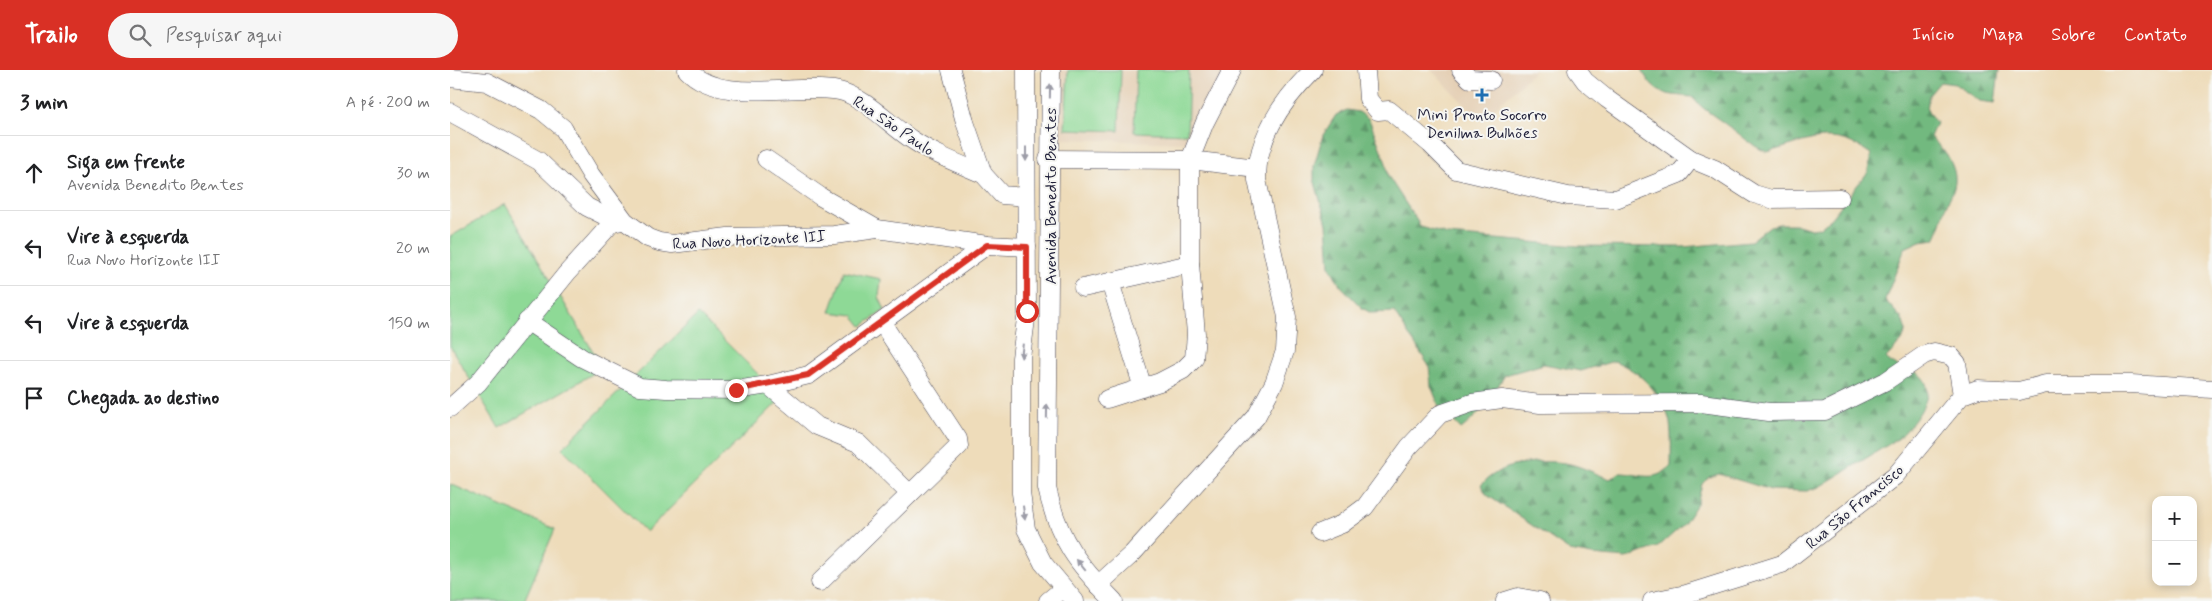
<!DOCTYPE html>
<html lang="pt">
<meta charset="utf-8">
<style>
:root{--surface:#fff;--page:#f6f6f6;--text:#202124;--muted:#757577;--line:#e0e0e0;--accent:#d93025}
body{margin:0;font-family:Mynerve,sans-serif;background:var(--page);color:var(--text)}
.controls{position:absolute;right:15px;bottom:15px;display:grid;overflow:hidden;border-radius:10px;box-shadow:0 2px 8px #0003}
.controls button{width:45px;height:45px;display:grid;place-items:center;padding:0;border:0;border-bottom:1px solid var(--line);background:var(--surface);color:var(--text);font:25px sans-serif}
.stop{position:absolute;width:15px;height:15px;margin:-11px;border:4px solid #d93025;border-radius:50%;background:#fff}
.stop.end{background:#d93025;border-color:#fff;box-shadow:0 1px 5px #0008}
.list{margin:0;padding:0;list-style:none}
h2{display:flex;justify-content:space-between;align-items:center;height:65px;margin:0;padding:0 20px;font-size:21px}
h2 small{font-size:16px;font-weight:400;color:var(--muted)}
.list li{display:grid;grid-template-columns:32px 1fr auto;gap:15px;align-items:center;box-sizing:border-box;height:75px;padding:0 20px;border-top:1px solid var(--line)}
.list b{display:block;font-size:19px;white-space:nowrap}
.list p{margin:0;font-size:16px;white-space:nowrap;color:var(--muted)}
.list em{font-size:16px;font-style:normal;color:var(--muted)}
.icon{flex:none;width:28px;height:28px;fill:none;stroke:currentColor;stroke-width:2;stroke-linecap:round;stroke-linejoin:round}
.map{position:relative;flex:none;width:1762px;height:531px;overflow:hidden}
header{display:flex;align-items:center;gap:30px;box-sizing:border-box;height:70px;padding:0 25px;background:var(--accent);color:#fff}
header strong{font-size:24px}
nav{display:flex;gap:28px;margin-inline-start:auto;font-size:18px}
.search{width:350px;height:45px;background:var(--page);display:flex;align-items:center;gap:12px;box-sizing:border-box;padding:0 18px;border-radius:28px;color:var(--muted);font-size:19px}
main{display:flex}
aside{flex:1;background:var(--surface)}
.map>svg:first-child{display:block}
.built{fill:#e5d0b6}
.forest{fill:url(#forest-firs);stroke:#4a6e5d}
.green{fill:#8ed996;stroke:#587e68}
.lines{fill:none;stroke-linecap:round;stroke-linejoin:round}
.minor-casing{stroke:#413e4e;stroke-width:19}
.minor{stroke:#fff;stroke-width:18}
.oneway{fill:#9c9ca7}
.route{stroke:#d93025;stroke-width:6}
.poi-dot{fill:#1f6fb2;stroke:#f6f6f2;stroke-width:2}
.labels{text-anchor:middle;stroke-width:4;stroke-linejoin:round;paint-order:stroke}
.poi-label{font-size:16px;fill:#22223b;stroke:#f6f6f2}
.street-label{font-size:16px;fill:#22223b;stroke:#f6f6f2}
</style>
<header>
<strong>Trailo</strong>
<div class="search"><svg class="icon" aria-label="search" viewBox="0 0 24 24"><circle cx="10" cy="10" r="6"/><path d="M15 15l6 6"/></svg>Pesquisar aqui</div>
<nav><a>Início</a><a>Mapa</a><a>Sobre</a><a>Contato</a></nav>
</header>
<main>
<aside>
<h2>3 min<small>A pé · 200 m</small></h2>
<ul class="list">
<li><svg class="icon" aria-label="ahead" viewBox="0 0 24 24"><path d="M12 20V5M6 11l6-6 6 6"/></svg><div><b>Siga em frente</b><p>Avenida Benedito Bentes</p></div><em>30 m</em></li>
<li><svg class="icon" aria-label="left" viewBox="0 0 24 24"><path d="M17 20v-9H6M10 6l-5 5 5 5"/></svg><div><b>Vire à esquerda</b><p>Rua Novo Horizonte III</p></div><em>20 m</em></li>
<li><svg class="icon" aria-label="left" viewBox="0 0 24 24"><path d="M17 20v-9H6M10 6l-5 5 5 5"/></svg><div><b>Vire à esquerda</b></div><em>150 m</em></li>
<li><svg class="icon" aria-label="arrive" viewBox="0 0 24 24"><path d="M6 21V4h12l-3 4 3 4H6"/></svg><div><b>Chegada ao destino</b></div></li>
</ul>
</aside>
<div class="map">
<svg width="1762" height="531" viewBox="0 0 1762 531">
<defs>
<pattern id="forest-firs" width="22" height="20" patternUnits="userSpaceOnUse" patternTransform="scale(1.25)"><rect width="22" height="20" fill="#72b97f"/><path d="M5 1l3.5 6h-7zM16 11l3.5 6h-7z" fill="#5d9669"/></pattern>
</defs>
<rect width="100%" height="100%" fill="#f6f6f2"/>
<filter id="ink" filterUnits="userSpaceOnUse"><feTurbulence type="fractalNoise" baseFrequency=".02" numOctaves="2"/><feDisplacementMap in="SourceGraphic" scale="10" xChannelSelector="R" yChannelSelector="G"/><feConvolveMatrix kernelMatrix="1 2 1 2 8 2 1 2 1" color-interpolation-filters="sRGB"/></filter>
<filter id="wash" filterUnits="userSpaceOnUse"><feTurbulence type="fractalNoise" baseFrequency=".0096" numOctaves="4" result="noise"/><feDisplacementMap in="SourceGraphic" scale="20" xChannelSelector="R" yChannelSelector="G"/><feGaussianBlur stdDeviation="1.12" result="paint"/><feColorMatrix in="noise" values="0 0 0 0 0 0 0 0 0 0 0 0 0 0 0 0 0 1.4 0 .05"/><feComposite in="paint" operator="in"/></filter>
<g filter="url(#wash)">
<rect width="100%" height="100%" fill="#eedcba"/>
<g class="built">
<polygon points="609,0 776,0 739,73 612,69 608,65"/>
<polygon points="981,0 1086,0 1031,51"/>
</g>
<path class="forest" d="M1192,0H1549L1545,33L1529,31L1505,14L1490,12L1479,25L1477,40L1486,53L1480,67C1495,80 1511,100 1503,121C1501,126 1498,131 1496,136C1492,147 1491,159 1485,169L1470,171L1455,178L1435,230L1452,249L1456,261L1452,271L1436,288C1449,301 1455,295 1467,303C1493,320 1463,354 1449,368L1369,417L1357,421L1321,420L1269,404L1259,407L1252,414L1247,434L1234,454L1208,477L1176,488L1142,485L1120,481L1037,425L1031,415C1051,393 1086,389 1115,393C1129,395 1146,404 1160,409L1169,403C1191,403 1203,414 1221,396C1221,382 1222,367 1220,353C1215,326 1189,300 1164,291L1131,301L1094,294L1055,305C1043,324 1029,346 1011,359L989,336L981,316L979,296L944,242L921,243L912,238L890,215L880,197L877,154L864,109V96L873,65L886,45L897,40L909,42L919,49L936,93L938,106L971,157L998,165L1128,176L1233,177L1301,171L1320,156L1329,154H1345L1361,159L1369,158L1381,148L1418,102L1421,84C1380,55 1359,72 1317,82C1301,76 1292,65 1278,56C1265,46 1253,40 1242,27C1215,24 1205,26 1192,0Z"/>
<g class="green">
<polygon points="618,0 671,0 669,61 615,59"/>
<polygon points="686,0 739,0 737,64 684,62"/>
<polygon points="55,134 153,298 49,358 0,276 0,167"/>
<polygon points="394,201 431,209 429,227 435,240 412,256 403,245 380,242"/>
<polygon points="248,244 332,328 196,462 112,378"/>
<polygon points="0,414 105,459 74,531 0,531"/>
</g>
</g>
<g filter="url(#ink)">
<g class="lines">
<defs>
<g id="minor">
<path d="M237,0C272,36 344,12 389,21C413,26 440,55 461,69C483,84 509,94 533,104"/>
<polyline points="501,0 515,52 533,104 552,125 576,127"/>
<polyline points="576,0 577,241 571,288 571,423 576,459 593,493 625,531"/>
<path d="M601,0L597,418C608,469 628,495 664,531"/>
<polyline points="916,0 918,29 928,41 939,40 980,74 1006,100 1118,126 1166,129 1229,104 1241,89"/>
<polyline points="1011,0 1020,9 1041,10"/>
<polyline points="1127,0 1135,11 1157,29 1241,89 1265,99 1304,124 1321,129 1390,128"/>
<polyline points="0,8 37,12 91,40 113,58 141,105 175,151 198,168 209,172 222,174 278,167 384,165 427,159 537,175 577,177"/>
<polyline points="0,42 89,91 137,137 155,146 162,153 172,151"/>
<polyline points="316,89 371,127 427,159"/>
<polyline points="598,89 740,90 807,98"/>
<polyline points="660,212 693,318"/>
<polyline points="633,218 740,194"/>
<polyline points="77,251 132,288 190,317 216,319 286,320 318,315 359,305 537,175"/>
<polyline points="318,315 367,356 408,373 460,424"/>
<polyline points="657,329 710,312 733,300 744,289 746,264 740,194 740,90 755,52 782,0"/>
<polyline points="0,338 28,313 117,203 162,153"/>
<polyline points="870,463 892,454 915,437 959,377 990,344 1022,333 1052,329 1090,334 1251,333 1319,342 1375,341 1436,311 1474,285 1484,282 1501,286 1507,293 1512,325"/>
<polyline points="370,512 509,376 508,369 432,253"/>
<path d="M648,515L682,484L806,347L824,313L835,281L837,247L807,110C806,68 834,29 863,0"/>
<polyline points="598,531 614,518"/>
<polyline points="1055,531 1068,527 1090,531"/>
<polyline points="1202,531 1236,524 1332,494 1445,406 1512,325 1528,319 1569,321 1596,314 1681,314 1762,319"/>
</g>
</defs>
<use href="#minor" class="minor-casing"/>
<use href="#minor" class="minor"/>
</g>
<defs><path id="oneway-solid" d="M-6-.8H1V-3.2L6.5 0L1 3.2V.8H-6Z" transform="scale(1.25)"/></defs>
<g class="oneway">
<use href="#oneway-solid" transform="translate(600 21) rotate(-89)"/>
<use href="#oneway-solid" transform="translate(576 84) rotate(90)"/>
<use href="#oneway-solid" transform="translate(572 281) rotate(97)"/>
<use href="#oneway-solid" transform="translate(597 341) rotate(-89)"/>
<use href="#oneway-solid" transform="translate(574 443) rotate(82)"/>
<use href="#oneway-solid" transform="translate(631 495) rotate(-129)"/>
</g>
</g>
<g class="lines" filter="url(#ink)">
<polyline class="route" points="286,320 358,305 537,175 577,177 577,241"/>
</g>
<path class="poi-dot" d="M1029.5 17.5h5v5h5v5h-5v5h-5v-5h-5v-5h5z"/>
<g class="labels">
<g class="poi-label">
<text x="1032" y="50">Mini Pronto Socorro<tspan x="1032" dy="18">Denilma Bulhões</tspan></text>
</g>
<g class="street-label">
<text transform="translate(444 55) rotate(34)" y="6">Rua São Paulo</text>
<text transform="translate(600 126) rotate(-90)" y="6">Avenida Benedito Bentes</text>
<text transform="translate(299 169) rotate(-3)" y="6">Rua Novo Horizonte III</text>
<text transform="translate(1404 436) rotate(-40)" y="6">Rua São Francisco</text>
</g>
</g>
</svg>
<div class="controls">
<button>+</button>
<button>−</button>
</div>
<div class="stop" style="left:577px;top:241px"></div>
<div class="stop end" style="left:286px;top:320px"></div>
</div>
</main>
